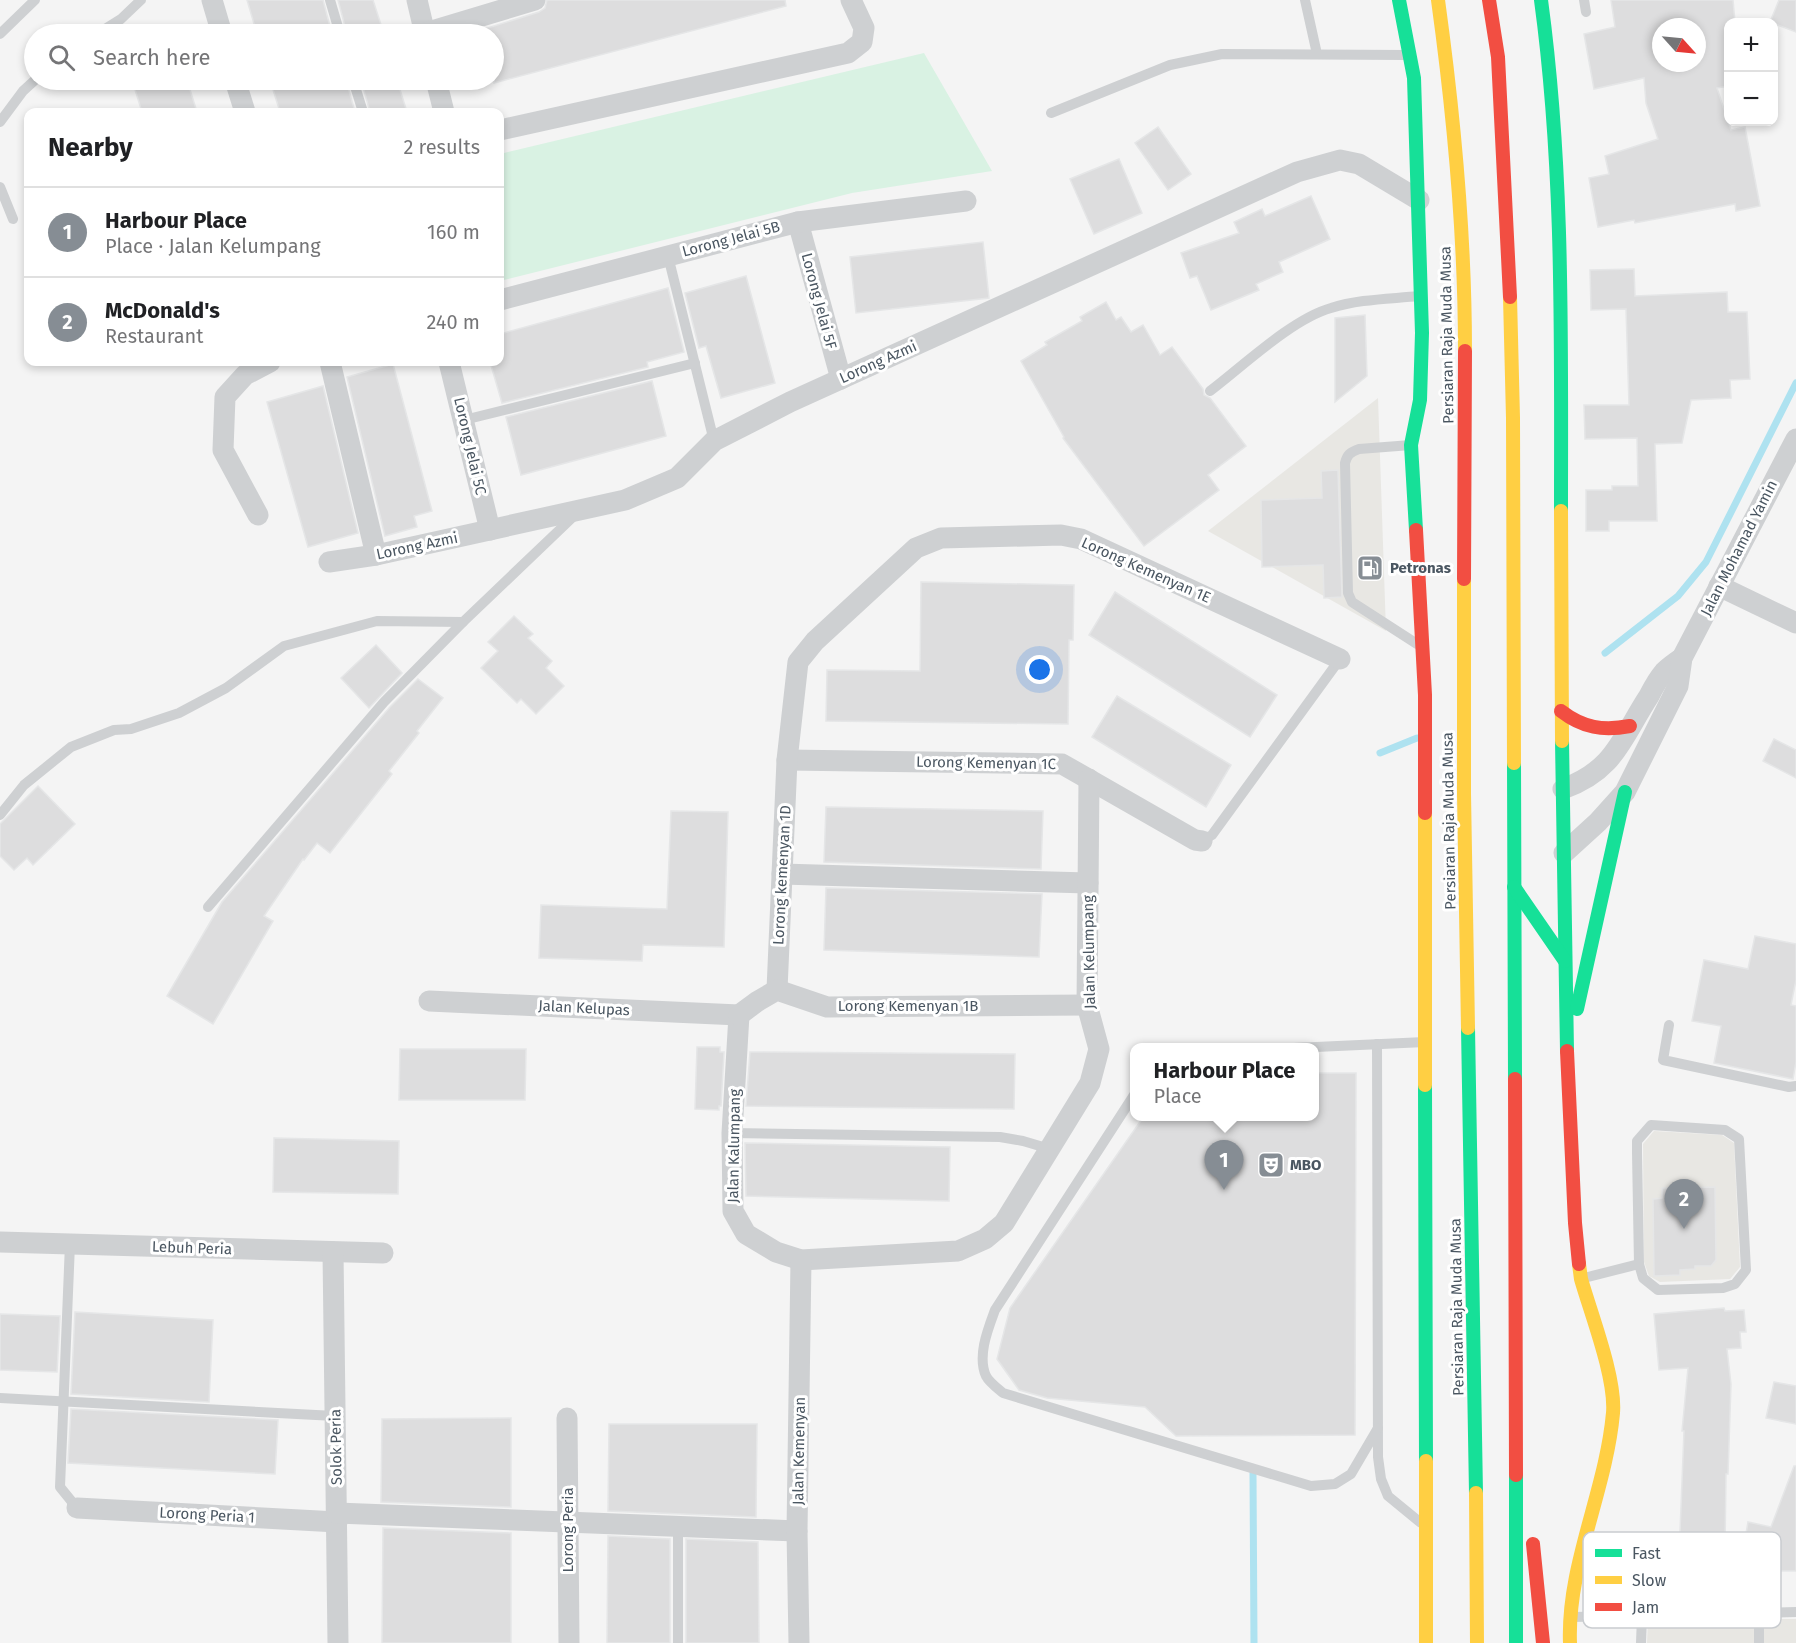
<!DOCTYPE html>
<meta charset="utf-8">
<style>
:root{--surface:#fff;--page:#f6f6f6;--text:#202124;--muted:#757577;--line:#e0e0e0;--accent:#868d94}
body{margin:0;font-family:"Fira Sans",sans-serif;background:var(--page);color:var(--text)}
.controls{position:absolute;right:18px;top:18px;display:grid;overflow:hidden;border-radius:12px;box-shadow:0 3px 9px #0003}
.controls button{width:54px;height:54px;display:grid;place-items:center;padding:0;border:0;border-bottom:2px solid var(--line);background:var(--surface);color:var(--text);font:30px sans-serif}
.compass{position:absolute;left:1652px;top:18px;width:54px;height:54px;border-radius:50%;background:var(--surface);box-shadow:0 3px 9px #0003;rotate:117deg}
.you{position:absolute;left:1040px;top:670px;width:21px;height:21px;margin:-15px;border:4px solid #fff;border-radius:50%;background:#1a73e8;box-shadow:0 0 0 9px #1a73e833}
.badge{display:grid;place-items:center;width:39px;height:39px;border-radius:50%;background:var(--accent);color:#fff;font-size:20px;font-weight:700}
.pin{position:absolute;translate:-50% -50px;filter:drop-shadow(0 2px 3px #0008)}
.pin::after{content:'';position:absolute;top:32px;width:21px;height:18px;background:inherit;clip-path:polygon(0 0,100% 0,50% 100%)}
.popup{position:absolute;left:1130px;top:1043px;width:189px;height:78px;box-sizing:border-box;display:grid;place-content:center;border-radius:12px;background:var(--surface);filter:drop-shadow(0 2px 4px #0005);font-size:20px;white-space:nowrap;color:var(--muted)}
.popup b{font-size:22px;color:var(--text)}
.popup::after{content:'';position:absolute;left:50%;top:100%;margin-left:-12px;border:12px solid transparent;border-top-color:var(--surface)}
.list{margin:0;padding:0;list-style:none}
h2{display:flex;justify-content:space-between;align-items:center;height:78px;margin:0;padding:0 24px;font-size:26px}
h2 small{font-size:20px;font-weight:400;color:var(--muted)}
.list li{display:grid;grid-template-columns:39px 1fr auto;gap:18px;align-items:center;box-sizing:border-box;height:90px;padding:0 24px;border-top:2px solid var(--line)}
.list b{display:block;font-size:22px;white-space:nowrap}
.list p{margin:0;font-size:20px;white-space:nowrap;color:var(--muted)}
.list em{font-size:20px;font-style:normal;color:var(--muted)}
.icon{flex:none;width:33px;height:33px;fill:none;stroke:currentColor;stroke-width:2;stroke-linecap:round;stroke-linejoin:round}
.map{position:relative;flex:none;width:1796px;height:1643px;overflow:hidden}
.search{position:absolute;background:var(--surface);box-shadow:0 3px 9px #0003;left:24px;top:24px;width:480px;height:66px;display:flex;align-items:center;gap:15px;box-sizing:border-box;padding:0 21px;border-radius:33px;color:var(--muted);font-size:22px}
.panel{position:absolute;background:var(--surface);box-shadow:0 3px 9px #0003;left:24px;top:108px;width:480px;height:258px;border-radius:12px}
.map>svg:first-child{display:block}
.commercial{fill:#e8e7e3}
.green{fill:#d9f2e3}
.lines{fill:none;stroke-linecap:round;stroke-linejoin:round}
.stream{stroke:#aee2f0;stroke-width:7}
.building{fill:#ddddde;stroke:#e5e6e7;stroke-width:1.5;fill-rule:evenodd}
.lane{stroke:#ced0d2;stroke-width:10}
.street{stroke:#ced0d2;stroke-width:21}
.fast{stroke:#16e098;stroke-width:14}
.slow{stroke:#ffcf43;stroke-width:14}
.jam{stroke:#f24e42;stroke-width:14}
.labels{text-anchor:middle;stroke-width:6;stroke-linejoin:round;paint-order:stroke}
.street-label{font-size:15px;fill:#4a5661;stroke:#fff}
.poi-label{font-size:15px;font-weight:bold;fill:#4a5661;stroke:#fff;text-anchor:start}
.key{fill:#fff;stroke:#c9ccd0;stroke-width:1.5}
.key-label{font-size:16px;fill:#4a5661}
</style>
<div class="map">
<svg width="1796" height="1643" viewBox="0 0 1796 1643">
<rect width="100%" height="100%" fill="#f4f4f4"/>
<g class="commercial">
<polygon points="1378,398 1386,631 1208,531"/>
<polygon points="1654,1131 1722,1135 1734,1143 1740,1267 1730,1279 1660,1282 1649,1276 1644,1262 1643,1144"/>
<polygon points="1796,1619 1796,1643 1647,1643 1648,1620"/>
</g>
<polygon class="green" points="924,53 992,171 852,193 500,281 500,154"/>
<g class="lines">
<g class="stream">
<polyline points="1605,653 1678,596 1706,562 1796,383"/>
<polyline points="1380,753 1417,738"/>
<polyline points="1253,1473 1254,1643"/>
</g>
</g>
<g class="building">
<polygon points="247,0 323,0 332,34 257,34"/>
<polygon points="338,0 373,0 384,34 347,34"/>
<polygon points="547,0 785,0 786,6 494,83 494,34 468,34 539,12 545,8"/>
<path d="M1611,0H1733L1735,22H1728V86L1717,88L1731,130L1745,127L1760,206L1736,211L1735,204L1635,223L1634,220L1598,227L1589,178L1609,174L1605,156L1658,139L1646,103L1644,78L1594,89L1584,34L1615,27ZM1661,27H1697V63H1661Z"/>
<polygon points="1779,0 1796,0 1796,32 1770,22"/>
<polygon points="132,80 187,80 197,112 142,112"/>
<polygon points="270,80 346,80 355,112 280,112"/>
<polygon points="361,80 397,80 407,112 370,112"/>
<polygon points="1158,127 1191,174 1168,190 1135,143"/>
<polygon points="1119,159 1142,213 1094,234 1070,179"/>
<polygon points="1311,196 1330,239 1279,262 1283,272 1256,284 1259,290 1211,310 1197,276 1190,278 1181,253 1239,233 1234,222 1262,209 1265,216"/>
<polygon points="983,242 989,298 856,313 850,257"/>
<polygon points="1634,269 1635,296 1727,292 1728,312 1747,312 1750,379 1730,380 1731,398 1691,400 1682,443 1655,444 1657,521 1609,521 1609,531 1586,531 1586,490 1612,490 1612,486 1638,486 1637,438 1585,439 1584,405 1629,405 1626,309 1591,310 1590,270"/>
<polygon points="746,276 775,383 721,398 706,346 699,348 685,293"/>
<polygon points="668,288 684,352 647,362 648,367 502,403 490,362 500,362 500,334"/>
<polygon points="1106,302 1116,320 1121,317 1131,332 1143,325 1160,355 1172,347 1203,389 1204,395 1210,398 1246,446 1208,475 1219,490 1144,546 1063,438 1064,437 1021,361 1047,345 1045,342 1082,321 1080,317"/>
<polygon points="1365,315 1367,376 1335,402 1335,318"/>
<polygon points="393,364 432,511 414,516 417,527 385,536 347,377"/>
<polygon points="652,381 666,436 521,475 506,417"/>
<polygon points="323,386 358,533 308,547 267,402"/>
<polygon points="1338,470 1342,597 1324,598 1323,565 1262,567 1261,500 1322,498 1321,471"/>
<polygon points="921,582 1074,585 1073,640 1069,640 1068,724 826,721 827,670 920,671"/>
<polygon points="1115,592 1277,695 1250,737 1089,635"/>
<polygon points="514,616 533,634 528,638 552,661 546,668 564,686 536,714 521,699 517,703 481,668 498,651 488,642"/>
<polygon points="376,645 402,673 369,708 341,678"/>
<polygon points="418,679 443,698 417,731 419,733 389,771 392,774 330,853 317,843 304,860 303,859 264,916 273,921 213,1024 167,996 222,902 390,707"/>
<polygon points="1117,696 1231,765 1206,807 1092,737"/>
<polygon points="1774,739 1796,750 1796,778 1763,761"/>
<polygon points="38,786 75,824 33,865 27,858 14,870 0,856 0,824"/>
<polygon points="826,807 1043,811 1041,869 824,862"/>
<polygon points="671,811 728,812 724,947 643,945 642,961 539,958 541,905 667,909"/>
<polygon points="826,888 1042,894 1039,957 824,950"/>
<polygon points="1755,936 1796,944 1796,980 1791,1005 1796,1006 1796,1062 1793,1079 1714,1063 1721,1026 1692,1021 1704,960 1748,969"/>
<polygon points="697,1047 720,1047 720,1052 724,1052 721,1106 719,1106 719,1110 695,1109"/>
<polygon points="400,1049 526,1049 525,1100 399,1100"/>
<polygon points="750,1052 1015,1054 1014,1109 746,1106"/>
<polygon points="1314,1073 1356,1073 1355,1435 1176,1436 1145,1407 1047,1398 1019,1390 997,1359 1010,1308 1144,1116 1314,1116"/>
<polygon points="274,1138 399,1141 398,1194 273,1192"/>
<polygon points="745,1143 950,1147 949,1201 746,1196"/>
<polygon points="1715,1187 1716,1260 1711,1266 1695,1266 1695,1269 1680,1270 1680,1275 1654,1276 1653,1199 1662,1198 1662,1188"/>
<polygon points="1724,1308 1725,1311 1744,1310 1746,1332 1740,1332 1741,1348 1727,1349 1731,1384 1728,1474 1726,1474 1725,1549 1743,1551 1748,1522 1771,1527 1794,1466 1796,1466 1796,1571 1763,1571 1758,1592 1703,1580 1708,1559 1679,1557 1684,1431 1682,1431 1688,1368 1659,1370 1654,1314"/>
<polygon points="75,1312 213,1320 209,1402 71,1394"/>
<polygon points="0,1314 60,1316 57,1372 0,1370"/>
<polygon points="1774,1382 1796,1386 1796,1424 1766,1418"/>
<polygon points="71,1409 278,1420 275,1474 68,1463"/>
<polygon points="511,1418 511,1507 381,1502 382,1419"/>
<polygon points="609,1424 757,1424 756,1517 608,1511"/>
<polygon points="383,1528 511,1533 511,1643 382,1643"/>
<polygon points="608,1536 670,1539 670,1643 607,1643"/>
<polygon points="686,1539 758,1542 759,1643 686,1643"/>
</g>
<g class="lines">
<g class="lane">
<polyline points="330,0 340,34"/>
<polyline points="1305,0 1317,54"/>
<polyline points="1584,0 1586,12"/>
<polyline points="0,34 35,0"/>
<polyline points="97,34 121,19 141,0"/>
<polyline points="353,80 363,112"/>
<polyline points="1051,113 1170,65 1222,54 1406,55"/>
<polyline points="0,122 23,91 35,80"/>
<polyline points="0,187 13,219"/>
<polyline points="668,256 714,441"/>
<path d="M1210,391C1243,366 1292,319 1331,308C1359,299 1390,299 1419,296"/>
<polyline points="464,420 695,363"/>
<path d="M1411,445L1359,449C1350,452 1347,455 1345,463L1348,593L1352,602L1355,604L1417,644"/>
<polyline points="0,815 24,785 71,747 114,730 131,729 179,713 226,688 284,646 377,621 463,622"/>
<polyline points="1202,841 1212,835 1340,659"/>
<polyline points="208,907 384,702 463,622 574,516"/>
<polyline points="1669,1025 1663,1060 1789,1087 1796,1086"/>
<polyline points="1377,1044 1378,1457 1381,1479 1388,1496 1421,1523"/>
<polyline points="1294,1048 1425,1042"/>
<path d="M1134,1095L995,1310C988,1329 977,1356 986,1376C989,1382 997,1388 1003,1393L1311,1486L1335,1484L1351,1474L1378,1428"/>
<polygon points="1651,1125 1725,1130 1739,1139 1746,1270 1735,1284 1723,1288 1658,1290 1643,1278 1639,1264 1637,1153 1637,1141"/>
<polyline points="732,1133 1000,1137 1023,1141 1050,1149"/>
<polyline points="70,1244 60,1487 77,1508"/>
<polyline points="1584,1278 1639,1264"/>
<polyline points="0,1398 335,1416"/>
<polyline points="1759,1613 1759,1643"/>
<polyline points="1573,1617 1796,1612"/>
<polyline points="678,1643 678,1526"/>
<polyline points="1641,1643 1642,1616"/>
</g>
<g class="street">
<polyline points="212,0 222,34"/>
<polyline points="417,0 425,34"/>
<polyline points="425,33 535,0"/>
<polyline points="235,80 245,112"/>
<polyline points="436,80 444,112"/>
<polyline points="500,130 848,53 862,42 864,28 851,0"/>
<polyline points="798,222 841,379"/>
<polyline points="500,300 798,222 966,201"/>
<polyline points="330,362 376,555"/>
<polyline points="449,362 490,530"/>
<polyline points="258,515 223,450 225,397 245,375 270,362"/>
<polyline points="329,562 376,555 625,500 677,478 714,441 790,402 1297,172 1340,160 1359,164 1419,200"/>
<polyline points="1719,586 1796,623"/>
<polyline points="787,760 1062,764 1195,840 1202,841"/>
<path d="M1563,789C1615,770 1621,739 1649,696C1653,688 1658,679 1664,672C1669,667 1676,662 1682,658"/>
<polyline points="1564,853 1598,822 1625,792 1678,686 1682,658 1796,439"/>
<polyline points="782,874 1088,883"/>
<polyline points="777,990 787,760 798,662 815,641 916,548 941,538 1061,535 1081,539 1340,659"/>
<polyline points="429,1001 739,1015"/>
<polyline points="739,1015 732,1133 733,1211 746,1234 776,1252 801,1260 958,1251 985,1239 1004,1223 1090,1083 1099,1049 1087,1005 1089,779"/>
<polyline points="739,1015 758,1001 777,990 827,1007 1087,1005"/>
<polyline points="0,1242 383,1253"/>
<polyline points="333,1252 338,1643"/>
<polyline points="567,1418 569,1643"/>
<polyline points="77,1508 337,1522"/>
<polyline points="337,1513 797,1531"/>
<polyline points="799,1643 797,1531 801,1260"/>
</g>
<g class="fast">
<polyline points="1399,0 1414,78 1422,333 1420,400 1411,445 1416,530"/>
<path d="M1541,0C1564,169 1561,341 1561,511"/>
<polyline points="1562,741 1567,1051"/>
<polyline points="1514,763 1515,1079"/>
<polyline points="1514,887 1565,961"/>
<polyline points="1577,1009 1625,792"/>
<polyline points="1468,1028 1476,1493"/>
<polyline points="1425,1085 1426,1461"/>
<polyline points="1516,1475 1516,1643"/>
</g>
<g class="slow">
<path d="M1438,0C1454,116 1465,233 1465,351"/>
<polyline points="1510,297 1513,418 1514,763"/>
<polyline points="1561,511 1562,741"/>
<polyline points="1464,579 1464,794 1468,1028"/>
<polyline points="1425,813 1425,1085"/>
<polyline points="1426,1461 1426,1643"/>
<polyline points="1476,1493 1477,1643"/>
<path d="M1570,1643C1567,1565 1606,1491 1613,1413C1616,1378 1591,1314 1581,1279L1579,1264"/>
</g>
<g class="jam">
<polyline points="1489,0 1498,57 1510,297"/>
<polyline points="1416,530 1425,695 1425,813"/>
<polyline points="1464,579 1465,351"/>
<path d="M1561,711C1583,728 1603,731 1630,726"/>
<polyline points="1567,1051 1575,1223 1579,1264"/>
<polyline points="1515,1079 1516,1475"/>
<polyline points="1533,1544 1543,1643"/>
</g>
</g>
<defs>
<symbol id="fuel-square" viewBox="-11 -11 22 22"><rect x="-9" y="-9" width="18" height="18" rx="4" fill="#868d94" stroke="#fff"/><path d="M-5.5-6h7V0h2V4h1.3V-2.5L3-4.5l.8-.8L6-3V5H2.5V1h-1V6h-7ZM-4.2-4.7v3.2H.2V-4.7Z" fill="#fff"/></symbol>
<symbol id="theatre-square" viewBox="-11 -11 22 22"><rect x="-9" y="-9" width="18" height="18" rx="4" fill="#868d94" stroke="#fff"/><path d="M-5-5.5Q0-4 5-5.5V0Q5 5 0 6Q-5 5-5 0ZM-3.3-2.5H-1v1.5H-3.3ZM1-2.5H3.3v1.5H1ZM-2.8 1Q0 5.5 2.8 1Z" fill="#fff"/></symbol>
</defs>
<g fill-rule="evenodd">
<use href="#fuel-square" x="1355" y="553" width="30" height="30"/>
<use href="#theatre-square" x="1256" y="1150" width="30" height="30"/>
</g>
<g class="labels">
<g class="street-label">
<text transform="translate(731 239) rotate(-15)" y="5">Lorong Jelai 5B</text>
<text transform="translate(819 301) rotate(75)" y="5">Lorong Jelai 5F</text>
<text transform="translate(1447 335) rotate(-91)" y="5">Persiaran Raja Muda Musa</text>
<text transform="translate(878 362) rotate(-24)" y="5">Lorong Azmi</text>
<text transform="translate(470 446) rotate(77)" y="5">Lorong Jelai 5C</text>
<text transform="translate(417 546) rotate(-12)" y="5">Lorong Azmi</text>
<text transform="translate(1739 548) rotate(-63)" y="5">Jalan Mohamad Yamin</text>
<text transform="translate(1146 570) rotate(24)" y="5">Lorong Kemenyan 1E</text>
<text transform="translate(986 763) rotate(1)" y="5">Lorong Kemenyan 1C</text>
<text transform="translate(1449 821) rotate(-91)" y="5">Persiaran Raja Muda Musa</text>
<text transform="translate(782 875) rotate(-87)" y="5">Lorong kemenyan 1D</text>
<text transform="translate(1089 952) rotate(-91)" y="5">Jalan Kelumpang</text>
<text x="908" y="1011">Lorong Kemenyan 1B</text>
<text transform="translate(584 1008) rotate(3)" y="5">Jalan Kelupas</text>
<text transform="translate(734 1146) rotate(-89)" y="5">Jalan Kalumpang</text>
<text transform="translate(192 1248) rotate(2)" y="5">Lebuh Peria</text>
<text transform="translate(1457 1307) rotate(-91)" y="5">Persiaran Raja Muda Musa</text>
<text transform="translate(336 1447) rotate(-91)" y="5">Solok Peria</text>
<text transform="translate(799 1451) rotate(-89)" y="5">Jalan Kemenyan</text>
<text transform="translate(207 1515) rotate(3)" y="5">Lorong Peria 1</text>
<text transform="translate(568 1530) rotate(-90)" y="5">Lorong Peria</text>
</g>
<g class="poi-label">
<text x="1390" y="573">Petronas</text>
<text x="1290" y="1170">MBO</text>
</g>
</g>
<rect x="1583" y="1532" width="198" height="96" rx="9" class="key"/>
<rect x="1595" y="1549" width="27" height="8" fill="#16e098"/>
<rect x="1595" y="1576" width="27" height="8" fill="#ffcf43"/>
<rect x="1595" y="1603" width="27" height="8" fill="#f24e42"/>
<g class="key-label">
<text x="1632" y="1559">Fast</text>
<text x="1632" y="1586">Slow</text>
<text x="1632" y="1613">Jam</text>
</g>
</svg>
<div class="controls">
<button>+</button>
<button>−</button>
</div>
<svg class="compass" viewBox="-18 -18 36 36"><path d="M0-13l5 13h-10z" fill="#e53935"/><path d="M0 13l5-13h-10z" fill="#757577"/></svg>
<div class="you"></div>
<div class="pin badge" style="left:1224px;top:1190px">1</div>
<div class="popup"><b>Harbour Place</b>Place</div>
<div class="pin badge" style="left:1684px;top:1229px">2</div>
<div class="search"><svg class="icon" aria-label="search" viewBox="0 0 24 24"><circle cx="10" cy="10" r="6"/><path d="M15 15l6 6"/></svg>Search here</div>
<section class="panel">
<h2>Nearby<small>2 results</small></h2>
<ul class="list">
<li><span class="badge">1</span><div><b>Harbour Place</b><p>Place · Jalan Kelumpang</p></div><em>160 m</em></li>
<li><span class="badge">2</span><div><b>McDonald's</b><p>Restaurant</p></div><em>240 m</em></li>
</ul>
</section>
</div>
